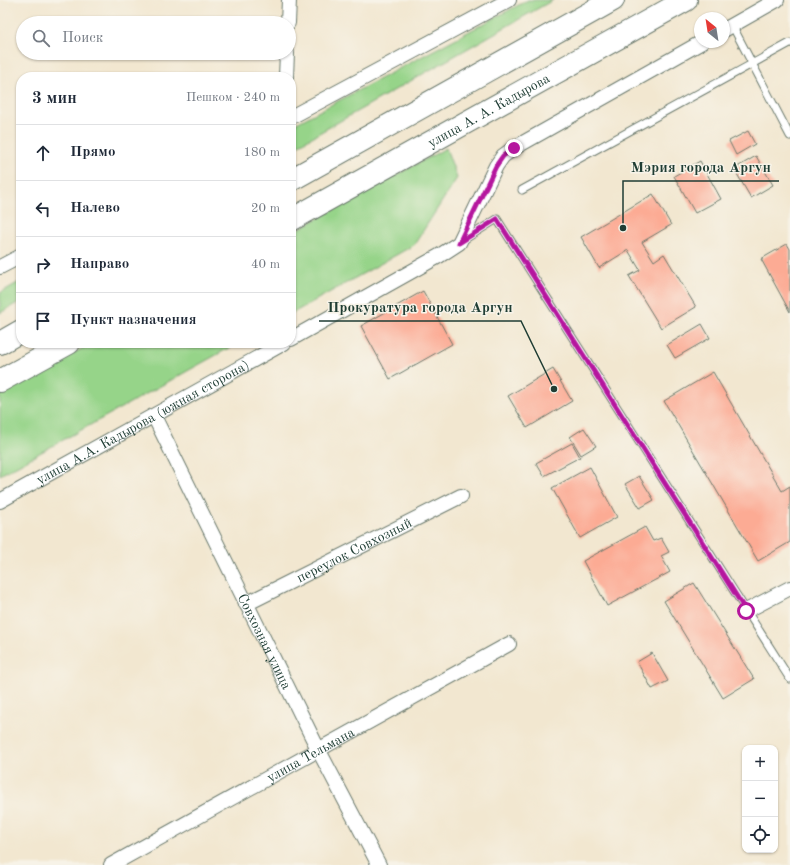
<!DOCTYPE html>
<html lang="ru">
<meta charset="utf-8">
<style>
:root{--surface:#fff;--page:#f2f2f3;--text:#1f2937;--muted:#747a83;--line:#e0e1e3}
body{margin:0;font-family:"Old Standard TT",serif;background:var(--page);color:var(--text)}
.controls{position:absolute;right:12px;bottom:12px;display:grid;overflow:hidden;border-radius:8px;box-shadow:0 1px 3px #0004}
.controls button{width:36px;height:36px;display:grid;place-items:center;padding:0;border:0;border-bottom:1px solid var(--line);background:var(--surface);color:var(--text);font:20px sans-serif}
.compass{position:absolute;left:694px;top:12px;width:36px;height:36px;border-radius:50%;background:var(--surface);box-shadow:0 1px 3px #0004;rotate:330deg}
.stop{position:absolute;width:12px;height:12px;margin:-9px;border:3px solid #b5179e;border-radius:50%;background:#fff}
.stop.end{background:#b5179e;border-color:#fff;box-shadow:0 1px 4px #0008}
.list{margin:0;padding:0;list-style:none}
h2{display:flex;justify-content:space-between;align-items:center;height:52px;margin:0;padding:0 16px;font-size:17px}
h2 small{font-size:13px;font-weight:400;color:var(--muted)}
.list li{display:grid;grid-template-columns:26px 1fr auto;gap:12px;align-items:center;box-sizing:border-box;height:56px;padding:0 16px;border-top:1px solid var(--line)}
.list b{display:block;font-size:15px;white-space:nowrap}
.list em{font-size:13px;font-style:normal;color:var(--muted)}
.icon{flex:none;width:22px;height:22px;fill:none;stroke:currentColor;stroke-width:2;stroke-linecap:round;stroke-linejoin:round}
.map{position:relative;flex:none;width:790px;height:865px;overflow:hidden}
.search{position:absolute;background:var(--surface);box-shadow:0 1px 3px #0004;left:16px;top:16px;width:280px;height:44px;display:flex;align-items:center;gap:10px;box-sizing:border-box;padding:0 14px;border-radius:22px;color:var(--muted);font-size:15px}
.panel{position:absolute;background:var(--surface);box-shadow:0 1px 3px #0004;left:16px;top:72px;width:280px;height:276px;border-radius:16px}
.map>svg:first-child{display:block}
.green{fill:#96d489;stroke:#5a885e}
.building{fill:#fcab94}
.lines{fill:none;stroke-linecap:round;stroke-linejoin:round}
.service-casing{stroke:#69786b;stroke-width:9}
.minor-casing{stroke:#69786b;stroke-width:16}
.primary-casing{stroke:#69786b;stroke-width:24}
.service{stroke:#fff;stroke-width:7}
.minor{stroke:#fff;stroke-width:14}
.primary{stroke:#fff;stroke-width:22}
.route{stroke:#b5179e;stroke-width:5}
.labels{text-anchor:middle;stroke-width:3;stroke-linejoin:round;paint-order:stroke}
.street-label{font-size:14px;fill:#1f3d34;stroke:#f7f3e8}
.leader{fill:none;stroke:#1f3d34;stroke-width:1.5}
.callout-dot{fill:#1f3d34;stroke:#f7f3e8;stroke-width:1.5}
.callout-label{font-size:15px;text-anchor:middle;font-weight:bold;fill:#1f3d34;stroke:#f7f3e8;stroke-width:3;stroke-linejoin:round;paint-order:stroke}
</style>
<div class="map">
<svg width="790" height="865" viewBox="0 0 790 865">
<rect width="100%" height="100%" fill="#f7f3e8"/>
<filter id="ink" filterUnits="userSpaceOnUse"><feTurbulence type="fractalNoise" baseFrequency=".025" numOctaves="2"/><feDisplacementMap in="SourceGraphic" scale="8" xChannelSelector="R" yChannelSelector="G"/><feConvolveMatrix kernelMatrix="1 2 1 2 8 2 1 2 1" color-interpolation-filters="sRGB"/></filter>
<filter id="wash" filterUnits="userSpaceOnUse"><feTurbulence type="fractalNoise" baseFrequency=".012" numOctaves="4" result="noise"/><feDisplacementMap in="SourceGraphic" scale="16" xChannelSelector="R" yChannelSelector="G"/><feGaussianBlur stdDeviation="0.9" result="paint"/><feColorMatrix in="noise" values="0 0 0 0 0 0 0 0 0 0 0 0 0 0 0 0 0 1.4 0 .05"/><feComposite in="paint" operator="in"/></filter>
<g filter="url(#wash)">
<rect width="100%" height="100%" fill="#f2e7d0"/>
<g class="green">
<polygon points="528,0 553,0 291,149 291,126"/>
<polygon points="446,148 457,178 414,245 291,314 291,233"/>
<polygon points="21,281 21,301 0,313 0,293"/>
<polygon points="92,343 238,343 0,475 0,394"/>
</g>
<g id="blocks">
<g class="building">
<polygon points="748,131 755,144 736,155 729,141"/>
<polygon points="756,156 773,185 751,198 734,169"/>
<polygon points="700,161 721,199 695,213 674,176"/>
<polygon points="653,194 671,225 642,242 654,261 664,254 696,307 661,328 629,276 640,270 628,250 599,268 581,237"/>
<polygon points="787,244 790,249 790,312 761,259"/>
<polygon points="423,291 452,344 390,379 361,326"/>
<polygon points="702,324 710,338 675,358 667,345"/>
<polygon points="553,369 572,401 527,428 508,396"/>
<polygon points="713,372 782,491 790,486 790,542 758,561 664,401"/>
<polygon points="584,428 596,446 581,455 570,437"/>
<polygon points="572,443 580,457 544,476 536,463"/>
<polygon points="590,467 617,517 580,538 552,488"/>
<polygon points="639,476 654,500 640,508 625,484"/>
<polygon points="645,527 653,541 661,538 669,552 661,556 670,572 607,606 583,561"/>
<polygon points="694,583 754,679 723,698 664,601"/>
<polygon points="652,653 668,681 652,689 637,662"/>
</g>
</g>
</g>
<g filter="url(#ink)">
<use href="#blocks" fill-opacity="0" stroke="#69786b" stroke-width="1"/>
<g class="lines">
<defs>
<g id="service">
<polyline points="732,25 790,136"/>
<polyline points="522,190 790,43"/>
<polyline points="462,241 497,219 790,679"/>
</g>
<g id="minor">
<polyline points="288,23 289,0"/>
<polyline points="724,30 777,0"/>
<polyline points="286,77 287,53"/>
<polyline points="291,117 509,0"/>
<polyline points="0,267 21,256"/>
<polyline points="291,339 439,256 459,243 496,166 503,156 514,148 702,42"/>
<path id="s1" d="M154,416L318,749L379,865"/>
<path id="s2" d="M0,501L284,343"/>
<path id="s3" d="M246,604L461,496"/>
<polyline points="746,611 790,588"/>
<path id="s4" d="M111,865L509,644"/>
</g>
<g id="primary">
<polyline points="291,180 613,0"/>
<path id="s5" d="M291,220L686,0"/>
<polyline points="0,343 21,331"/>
<polyline points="0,381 69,343"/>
</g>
</defs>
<use href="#service" class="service-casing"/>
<use href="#minor" class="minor-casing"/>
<use href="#primary" class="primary-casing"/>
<use href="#service" class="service"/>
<use href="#minor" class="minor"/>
<use href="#primary" class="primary"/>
</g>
</g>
<g class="lines" filter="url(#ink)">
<polyline class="route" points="514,148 503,156 496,166 459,243 497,219 746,611"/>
</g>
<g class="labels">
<g class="street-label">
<text dy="5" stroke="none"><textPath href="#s5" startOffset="226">улица А. А. Кадырова</textPath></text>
<text dy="5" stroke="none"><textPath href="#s2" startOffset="163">улица А.А. Кадырова (южная сторона)</textPath></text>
<text dy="5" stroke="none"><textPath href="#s3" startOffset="121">переулок Совхозный</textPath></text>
<text dy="5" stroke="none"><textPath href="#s1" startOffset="251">Совхозная улица</textPath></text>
<text dy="5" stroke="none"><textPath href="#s4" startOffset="228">улица Тельмана</textPath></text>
</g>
</g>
<path class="leader" d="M623 228L623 181H779M554 389L521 321H319"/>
<g class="callout-dot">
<circle cx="623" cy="228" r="4"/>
<circle cx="554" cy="389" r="4"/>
</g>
<g class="callout-label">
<text x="701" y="172">Мэрия города Аргун</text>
<text x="420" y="312">Прокуратура города Аргун</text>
</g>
</svg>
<div class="controls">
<button>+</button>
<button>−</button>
<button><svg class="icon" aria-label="locate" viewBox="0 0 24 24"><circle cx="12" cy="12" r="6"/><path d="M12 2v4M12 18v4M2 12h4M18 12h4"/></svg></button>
</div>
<svg class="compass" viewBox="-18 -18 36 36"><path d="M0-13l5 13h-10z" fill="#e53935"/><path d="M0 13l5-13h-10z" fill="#747a83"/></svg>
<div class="stop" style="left:746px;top:611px"></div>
<div class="stop end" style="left:514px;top:148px"></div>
<div class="search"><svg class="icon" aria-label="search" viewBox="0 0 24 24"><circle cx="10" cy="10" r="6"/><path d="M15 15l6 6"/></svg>Поиск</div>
<section class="panel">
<h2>3 мин<small>Пешком · 240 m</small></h2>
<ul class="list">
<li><svg class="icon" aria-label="ahead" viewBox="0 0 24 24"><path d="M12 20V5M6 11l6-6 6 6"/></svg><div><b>Прямо</b></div><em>180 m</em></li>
<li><svg class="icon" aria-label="left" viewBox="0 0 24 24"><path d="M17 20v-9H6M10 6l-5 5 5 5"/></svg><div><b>Налево</b></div><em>20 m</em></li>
<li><svg class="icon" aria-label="right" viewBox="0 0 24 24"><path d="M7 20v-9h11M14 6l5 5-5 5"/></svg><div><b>Направо</b></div><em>40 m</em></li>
<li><svg class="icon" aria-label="arrive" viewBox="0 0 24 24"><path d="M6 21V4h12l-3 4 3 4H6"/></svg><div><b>Пункт назначения</b></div></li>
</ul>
</section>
</div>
